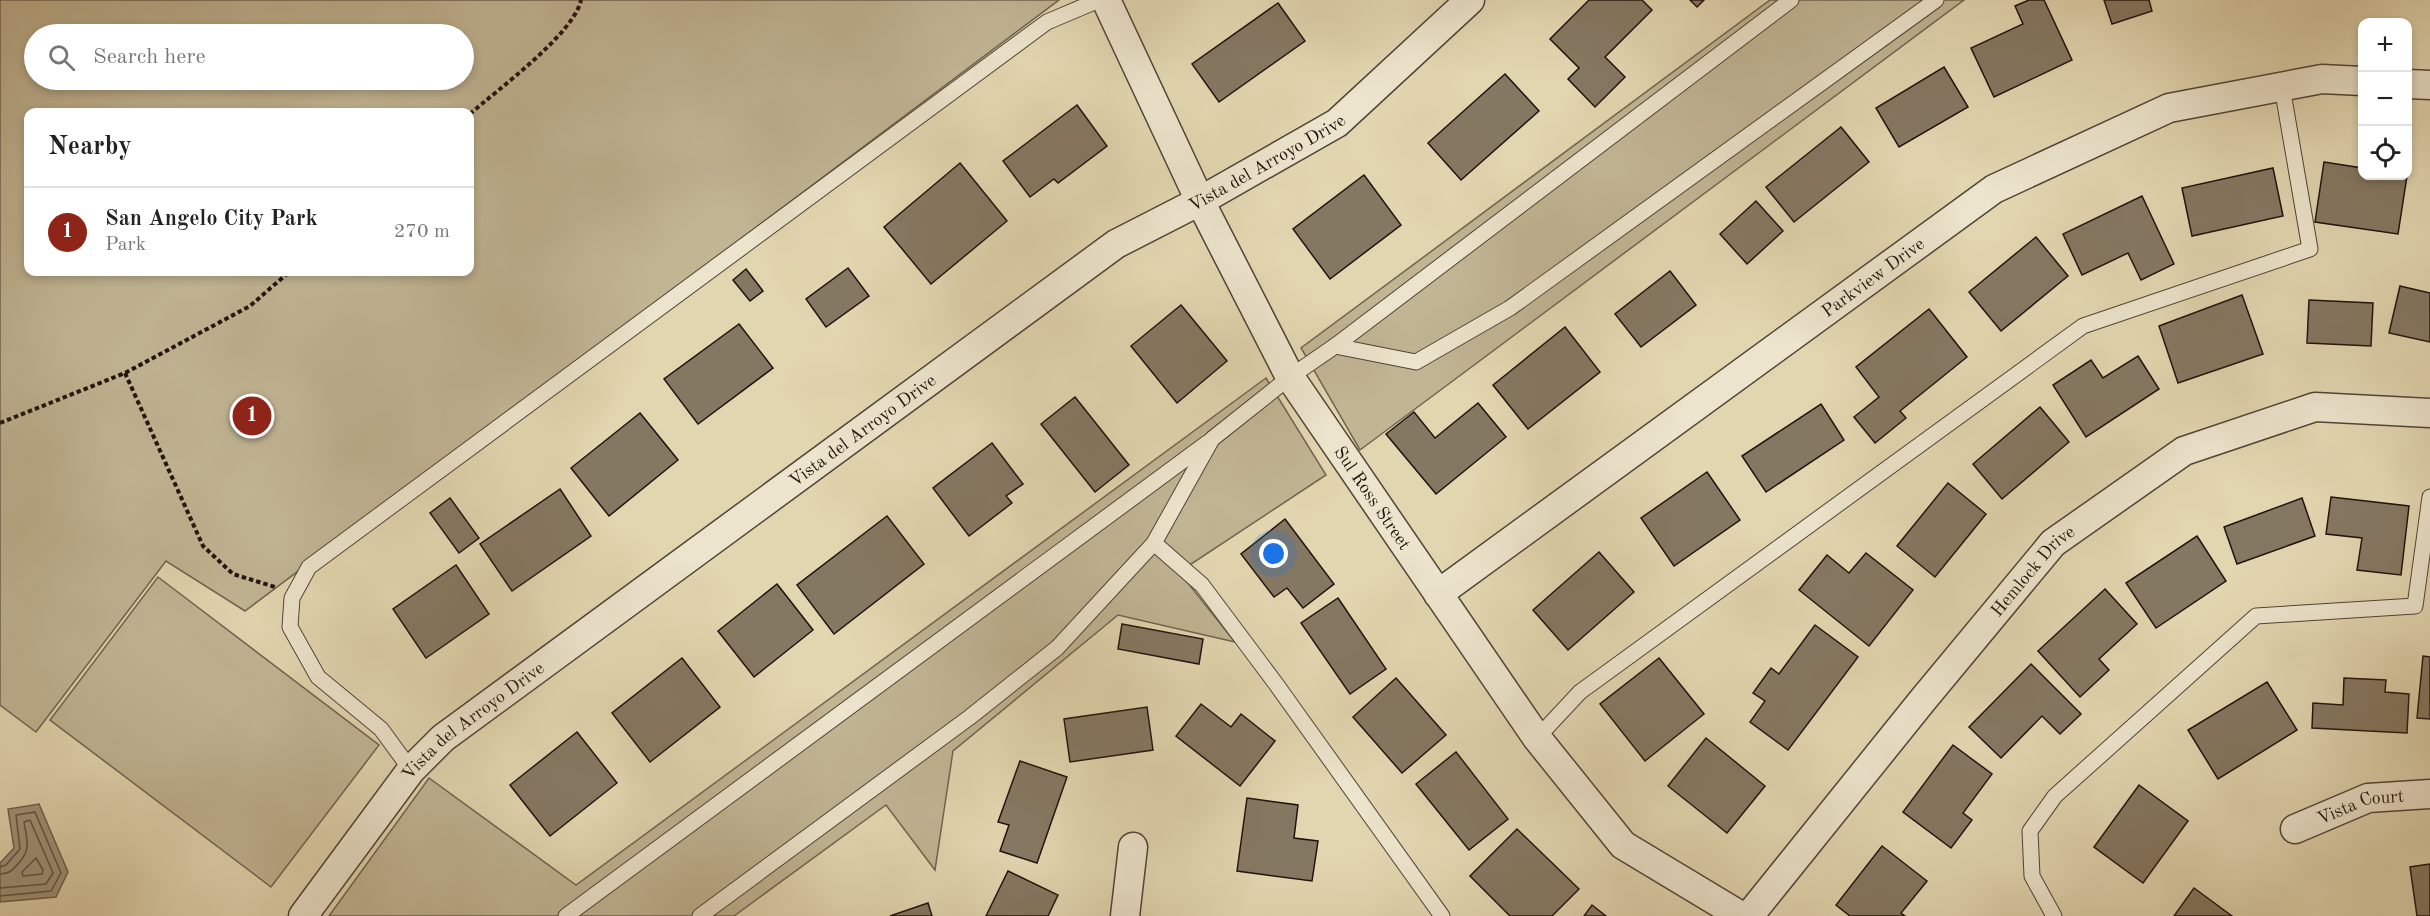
<!DOCTYPE html>
<meta charset="utf-8">
<style>
:root{--surface:#fff;--page:#f2f2f2;--text:#222;--muted:#767676;--line:#e0e0e0;--accent:#8f2418}
body{margin:0;font-family:"Old Standard TT",serif;background:var(--page);color:var(--text)}
.controls{position:absolute;right:18px;top:18px;display:grid;overflow:hidden;border-radius:12px;box-shadow:0 3px 9px #0003}
.controls button{width:54px;height:54px;display:grid;place-items:center;padding:0;border:0;border-bottom:2px solid var(--line);background:var(--surface);color:var(--text);font:30px sans-serif}
.you{position:absolute;left:1274px;top:554px;width:21px;height:21px;margin:-15px;border:4px solid #fff;border-radius:50%;background:#1a73e8;box-shadow:0 0 0 9px #1a73e833}
.badge{display:grid;place-items:center;width:39px;height:39px;border-radius:50%;background:var(--accent);color:#fff;font-size:20px;font-weight:700}
.pin{position:absolute;translate:-50% -50%;border:3px solid #fff;box-shadow:0 2px 6px #0006}
.list{margin:0;padding:0;list-style:none}
h2{display:flex;justify-content:space-between;align-items:center;height:78px;margin:0;padding:0 24px;font-size:26px}
h2 small{font-size:20px;font-weight:400;color:var(--muted)}
.list li{display:grid;grid-template-columns:39px 1fr auto;gap:18px;align-items:center;box-sizing:border-box;height:90px;padding:0 24px;border-top:2px solid var(--line)}
.list b{display:block;font-size:22px;white-space:nowrap}
.list p{margin:0;font-size:20px;white-space:nowrap;color:var(--muted)}
.list em{font-size:20px;font-style:normal;color:var(--muted)}
.icon{flex:none;width:33px;height:33px;fill:none;stroke:currentColor;stroke-width:2;stroke-linecap:round;stroke-linejoin:round}
.map{position:relative;flex:none;width:2430px;height:916px;overflow:hidden}
.search{position:absolute;background:var(--surface);box-shadow:0 3px 9px #0003;left:24px;top:24px;width:450px;height:66px;display:flex;align-items:center;gap:15px;box-sizing:border-box;padding:0 21px;border-radius:33px;color:var(--muted);font-size:22px}
.panel{position:absolute;background:var(--surface);box-shadow:0 3px 9px #0003;left:24px;top:108px;width:450px;height:168px;border-radius:12px}
.map>svg:first-child{display:block}
.green{fill:#c1b594;stroke:#706450;stroke-width:1.5;fill-rule:evenodd}
.water{fill:#a09479;stroke:#6d604e;stroke-width:1.5}
.lines{fill:none;stroke-linecap:round;stroke-linejoin:round}
.shore{stroke:#605443;stroke-width:1.5}
.building{fill:#857862;stroke:#20130d;stroke-width:1.5}
.service-casing{stroke:#504436;stroke-width:17}
.minor-casing{stroke:#504436;stroke-width:31}
.path{stroke:#20130d;stroke-width:4;stroke-dasharray:4.5 3;stroke-linecap:butt}
.service{stroke:#ece4cc;stroke-width:15}
.minor{stroke:#ece4cc;stroke-width:28}
.labels{text-anchor:middle;stroke-width:4.5;stroke-linejoin:round;paint-order:stroke}
.street-label{font-size:18px;fill:#20130d;stroke:#ece4cc}
</style>
<div class="map">
<svg width="2430" height="916" viewBox="0 0 2430 916">
<rect width="100%" height="100%" fill="#e2d6b0"/>
<filter id="stains"><feTurbulence type="fractalNoise" baseFrequency=".00333" numOctaves="4"/><feColorMatrix values="0 0 0 0 .2 0 0 0 0 .09 0 0 0 0 .02 0 0 0 .5 -.17"/></filter>
<radialGradient id="worn" r=".72"><stop offset=".6" stop-color="#630" stop-opacity="0"/><stop offset="1" stop-color="#630" stop-opacity=".3"/></radialGradient>
<g class="green">
<path d="M0,0H1059L245,611L166,561L36,732L0,705ZM34,34H464V80H34ZM28,112H470V272H28Z"/>
<polygon points="1770,0 1964,0 1360,450 1301,348"/>
<polygon points="1266,378 1326,475 1179,572 1235,642 1118,615 953,751 935,870 886,805 734,916 329,916 429,778 576,885"/>
<polygon points="158,577 379,745 271,887 50,720"/>
</g>
<polygon class="water" points="39,804 68,872 56,897 0,902 0,863 14,848 8,809"/>
<g class="lines">
<g class="shore">
<polygon points="36,858 43,870 42,874 23,876 22,872"/>
<polyline points="0,867 6,865 20,849 16,815 35,812 61,873 51,891 0,896"/>
<path d="M0,874C8,874 12,871 17,865C32,849 27,842 24,822L30,820L53,873L46,884L0,888"/>
</g>
</g>
<g class="building">
<polygon points="1589,0 1642,0 1652,10 1605,57 1625,77 1595,107 1568,79 1579,68 1550,39"/>
<polygon points="1690,0 1704,0 1697,7"/>
<polygon points="2029,0 2044,0 2072,60 1994,97 1971,48 2023,24 2015,6"/>
<polygon points="2104,0 2149,0 2152,11 2112,24"/>
<polygon points="1278,3 1305,41 1219,102 1192,64"/>
<polygon points="1944,67 1968,107 1899,147 1876,108"/>
<polygon points="1505,74 1539,111 1461,180 1428,143"/>
<polygon points="1077,105 1107,146 1058,183 1054,179 1030,197 1003,161"/>
<polygon points="1841,127 1869,162 1794,222 1766,187"/>
<polygon points="2324,162 2362,168 2362,176 2407,176 2398,234 2315,222"/>
<polygon points="960,163 1007,221 931,284 884,227"/>
<polygon points="2273,168 2283,216 2192,236 2182,188"/>
<polygon points="1364,175 1401,225 1330,279 1293,229"/>
<polygon points="2142,196 2174,264 2141,280 2128,253 2082,275 2063,234"/>
<polygon points="1756,201 1783,231 1747,264 1720,234"/>
<polygon points="2036,237 2068,276 2001,331 1969,292"/>
<polygon points="848,268 869,296 826,327 806,299"/>
<polygon points="746,269 763,291 750,301 733,280"/>
<polygon points="1670,271 1696,305 1641,347 1615,314"/>
<polygon points="2400,286 2430,293 2430,342 2389,333"/>
<polygon points="2242,295 2263,354 2178,383 2159,326"/>
<polygon points="2309,300 2373,303 2371,346 2307,343"/>
<polygon points="1181,305 1227,361 1177,403 1131,346"/>
<polygon points="1929,309 1967,357 1900,411 1906,418 1875,443 1854,417 1879,397 1856,367"/>
<polygon points="739,324 773,368 698,424 664,379"/>
<polygon points="1565,327 1600,372 1528,429 1493,385"/>
<polygon points="2138,356 2159,389 2086,437 2053,385 2091,360 2103,378"/>
<polygon points="1075,397 1129,465 1095,492 1041,424"/>
<polygon points="1478,403 1506,437 1436,494 1386,434 1414,412 1435,438"/>
<polygon points="1821,404 1844,440 1766,492 1742,456"/>
<polygon points="2040,407 2069,442 2002,499 1973,464"/>
<polygon points="640,413 678,460 609,516 571,468"/>
<polygon points="992,443 1023,484 1006,496 1012,503 969,536 933,488"/>
<polygon points="1707,472 1740,520 1674,566 1641,518"/>
<polygon points="1948,483 1986,514 1935,577 1897,546"/>
<polygon points="560,489 591,536 512,591 480,544"/>
<polygon points="2331,497 2409,506 2401,575 2357,570 2362,538 2326,534"/>
<polygon points="450,498 479,538 459,553 430,513"/>
<polygon points="2302,498 2315,536 2237,564 2224,527"/>
<polygon points="887,516 924,564 834,634 797,585"/>
<polygon points="1285,519 1334,584 1303,608 1287,588 1274,597 1241,554"/>
<polygon points="2197,536 2226,581 2156,628 2126,583"/>
<polygon points="1599,552 1634,592 1568,650 1533,610"/>
<polygon points="1866,553 1913,590 1869,646 1799,590 1827,555 1849,573"/>
<polygon points="456,565 489,614 426,658 393,609"/>
<polygon points="777,584 813,630 754,677 718,631"/>
<polygon points="2105,589 2137,624 2099,659 2109,670 2080,697 2038,651"/>
<polygon points="1338,598 1386,669 1350,694 1301,623"/>
<polygon points="1122,624 1203,639 1199,664 1118,649"/>
<polygon points="1815,625 1858,657 1788,750 1750,722 1765,701 1753,693 1771,668 1779,674"/>
<polygon points="2423,656 2430,657 2430,719 2417,718"/>
<polygon points="682,658 720,707 650,762 612,713"/>
<polygon points="1659,658 1704,714 1645,761 1600,704"/>
<polygon points="2031,664 2081,714 2060,734 2042,716 2001,758 1969,727"/>
<polygon points="1396,678 1446,735 1402,773 1353,717"/>
<polygon points="2344,678 2386,680 2385,692 2409,694 2407,733 2312,728 2313,703 2343,705"/>
<polygon points="2267,682 2297,730 2218,779 2188,730"/>
<polygon points="1201,704 1231,727 1241,714 1275,741 1240,786 1176,736"/>
<polygon points="1147,707 1153,750 1070,762 1064,719"/>
<polygon points="577,732 617,783 550,836 510,785"/>
<polygon points="1706,738 1765,786 1727,833 1668,786"/>
<polygon points="1953,745 1992,774 1963,813 1972,820 1951,848 1903,812"/>
<polygon points="1456,752 1508,819 1469,850 1416,784"/>
<polygon points="1020,761 1067,777 1037,863 1000,851 1009,825 998,822"/>
<polygon points="2139,785 2188,821 2143,883 2094,847"/>
<polygon points="1247,798 1298,805 1294,838 1318,841 1312,881 1237,871"/>
<polygon points="1517,829 1579,889 1552,916 1510,916 1470,876"/>
<polygon points="1882,846 1927,881 1901,913 1905,916 1850,916 1836,905"/>
<polygon points="2430,864 2430,916 2417,916 2410,867"/>
<polygon points="1008,871 1058,895 1048,916 986,916"/>
<polygon points="2194,888 2232,916 2174,916"/>
<polygon points="928,903 932,916 890,916"/>
<polygon points="1592,905 1606,916 1584,916"/>
</g>
<g class="lines">
<defs>
<g id="service">
<polyline points="1335,346 1791,0"/>
<polyline points="1154,543 1202,585 1276,684 1442,916"/>
<polyline points="1537,738 1580,692 2083,326 2310,249 2282,87"/>
<polyline points="411,770 381,729 318,677 290,627 292,598 309,567 1047,22 1099,0"/>
<polyline points="566,916 1207,443"/>
<polyline points="700,916 970,717 1057,648 1154,543 1212,439 1290,377 1335,346 1416,362 1510,308 1936,0"/>
<polyline points="2054,916 2032,876 2030,831 2055,796 2256,616 2415,606 2430,497"/>
</g>
<g id="minor">
<path id="s1" d="M1106,0L1200,201L1290,377L1537,738L1623,845L1741,916"/>
<polyline points="2408,84 2430,85"/>
<path id="s2" d="M1438,594L1994,189L2169,108L2322,79L2362,81"/>
<path id="s3" d="M2295,829L2368,798L2430,794"/>
<path id="s4" d="M303,916L411,770L443,738L1116,244L1200,201L1337,123L1470,0"/>
<polyline points="1125,916 1133,847"/>
<path id="s5" d="M1749,916L1922,701L2053,543L2184,451L2315,407L2430,413"/>
</g>
</defs>
<use href="#service" class="service-casing"/>
<use href="#minor" class="minor-casing"/>
<g class="path">
<path d="M470,114C497,90 574,34 581,0"/>
<polyline points="125,373 203,546 233,574 275,587"/>
<polyline points="0,423 125,373 250,306 289,272"/>
</g>
<use href="#service" class="service"/>
<use href="#minor" class="minor"/>
</g>
<g class="labels">
<g class="street-label">
<text dy="6" stroke="none"><textPath href="#s4" startOffset="1233">Vista del Arroyo Drive</textPath></text>
<text dy="6" stroke="none"><textPath href="#s2" startOffset="538">Parkview Drive</textPath></text>
<text dy="6" stroke="none"><textPath href="#s4" startOffset="747">Vista del Arroyo Drive</textPath></text>
<text dy="6" stroke="none"><textPath href="#s1" startOffset="566">Sul Ross Street</textPath></text>
<text dy="6" stroke="none"><textPath href="#s5" startOffset="447">Hemlock Drive</textPath></text>
<text dy="6" stroke="none"><textPath href="#s4" startOffset="261">Vista del Arroyo Drive</textPath></text>
<text dy="6" stroke="none"><textPath href="#s3" startOffset="70">Vista Court</textPath></text>
</g>
</g>
<rect width="100%" height="100%" filter="url(#stains)"/>
<rect width="100%" height="100%" fill="url(#worn)"/>
</svg>
<div class="controls">
<button>+</button>
<button>−</button>
<button><svg class="icon" aria-label="locate" viewBox="0 0 24 24"><circle cx="12" cy="12" r="6"/><path d="M12 2v4M12 18v4M2 12h4M18 12h4"/></svg></button>
</div>
<div class="you"></div>
<div class="pin badge" style="left:252px;top:416px">1</div>
<div class="search"><svg class="icon" aria-label="search" viewBox="0 0 24 24"><circle cx="10" cy="10" r="6"/><path d="M15 15l6 6"/></svg>Search here</div>
<section class="panel">
<h2>Nearby<small></small></h2>
<ul class="list">
<li><span class="badge">1</span><div><b>San Angelo City Park</b><p>Park</p></div><em>270 m</em></li>
</ul>
</section>
</div>
